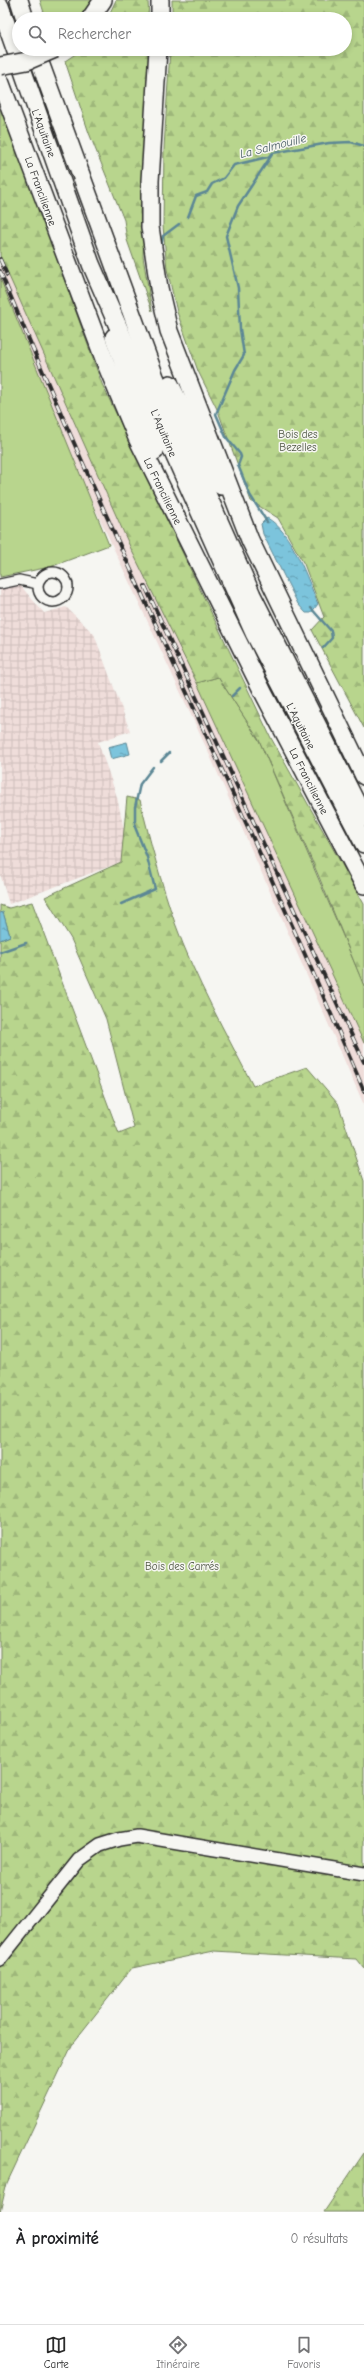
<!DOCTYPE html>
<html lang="fr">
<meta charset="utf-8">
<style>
:root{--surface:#fff;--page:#f6f6f6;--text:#202124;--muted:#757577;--line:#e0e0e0;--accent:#2b2b2b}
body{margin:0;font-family:"Comic Neue",sans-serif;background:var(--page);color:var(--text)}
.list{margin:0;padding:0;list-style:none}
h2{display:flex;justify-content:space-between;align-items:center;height:52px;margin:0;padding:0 16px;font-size:17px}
h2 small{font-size:13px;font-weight:400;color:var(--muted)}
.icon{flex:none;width:22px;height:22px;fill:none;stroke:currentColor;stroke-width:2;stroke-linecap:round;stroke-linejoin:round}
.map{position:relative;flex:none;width:364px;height:2212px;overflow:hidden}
.search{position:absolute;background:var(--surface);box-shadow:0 2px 6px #0003;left:12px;right:12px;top:12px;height:44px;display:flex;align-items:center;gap:10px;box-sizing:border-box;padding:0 14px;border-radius:22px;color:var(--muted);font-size:15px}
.sheet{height:112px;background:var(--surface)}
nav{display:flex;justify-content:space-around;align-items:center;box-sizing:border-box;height:56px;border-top:1px solid var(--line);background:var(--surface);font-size:11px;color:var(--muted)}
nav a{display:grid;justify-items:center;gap:2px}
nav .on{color:var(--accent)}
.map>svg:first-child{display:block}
.built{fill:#efddda}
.industrial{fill:url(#industrial-grid)}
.green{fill:#b8d58d;stroke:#72805c}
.forest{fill:url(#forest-firs);stroke:#72805c}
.water{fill:url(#water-ripples);stroke:#5b8795}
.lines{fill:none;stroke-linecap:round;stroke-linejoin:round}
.stream{stroke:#5b8795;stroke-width:2.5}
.street-casing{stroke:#2b2b2b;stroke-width:12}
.secondary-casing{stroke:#2b2b2b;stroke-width:16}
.highway-casing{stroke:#2b2b2b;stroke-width:20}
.street{stroke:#f6f6f2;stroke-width:9}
.secondary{stroke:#f6f6f2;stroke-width:13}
.highway{stroke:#f6f6f2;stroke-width:17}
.rail-casing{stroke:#2b2b2b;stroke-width:4}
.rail{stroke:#f6f6f2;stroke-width:2.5;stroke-dasharray:8;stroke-linecap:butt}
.highway-bridge-casing{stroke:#2b2b2b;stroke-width:20;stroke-linecap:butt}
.highway-bridge{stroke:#f6f6f2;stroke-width:17}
.labels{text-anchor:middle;stroke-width:3;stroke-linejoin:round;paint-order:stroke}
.street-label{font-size:11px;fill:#2b2b2b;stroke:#f6f6f2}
.park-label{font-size:11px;fill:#4e5644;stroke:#f6f6f2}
.water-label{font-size:12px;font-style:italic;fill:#435960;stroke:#f6f6f2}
</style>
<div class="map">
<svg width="364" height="2212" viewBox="0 0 364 2212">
<defs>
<pattern id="industrial-grid" width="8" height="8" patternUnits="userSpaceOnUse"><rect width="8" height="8" fill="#efddda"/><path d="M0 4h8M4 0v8" fill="none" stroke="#cdbebb"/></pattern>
<pattern id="forest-firs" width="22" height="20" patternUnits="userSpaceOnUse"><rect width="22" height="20" fill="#b8d58d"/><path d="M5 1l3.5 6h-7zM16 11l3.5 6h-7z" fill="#9eb77a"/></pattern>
<pattern id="water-ripples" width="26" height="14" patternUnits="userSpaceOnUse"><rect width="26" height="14" fill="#7bc4dc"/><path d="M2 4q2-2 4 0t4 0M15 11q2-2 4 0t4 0" fill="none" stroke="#659fb3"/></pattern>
</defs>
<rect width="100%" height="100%" fill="#f6f6f2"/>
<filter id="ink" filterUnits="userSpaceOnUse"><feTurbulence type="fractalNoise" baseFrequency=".025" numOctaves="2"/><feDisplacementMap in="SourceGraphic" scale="8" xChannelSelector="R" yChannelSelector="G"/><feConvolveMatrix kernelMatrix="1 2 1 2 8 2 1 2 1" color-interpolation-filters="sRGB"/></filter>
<g filter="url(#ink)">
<polygon class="built" points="0,242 123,523 358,1028 364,1043 364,1105 211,758 33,375 0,298"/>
<polygon class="industrial" points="20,585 44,613 66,607 94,634 130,731 98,742 117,797 125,834 121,862 9,904 0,874 0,588"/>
<g class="green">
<polygon points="40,0 93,0 80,19 46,19"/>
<polygon points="0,278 109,545 50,567 0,577"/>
<polygon points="218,677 259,740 364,985 364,1043 197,683"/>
</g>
<g class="forest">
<polygon points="116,0 148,0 149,19 107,19"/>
<polygon points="172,0 364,0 364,728 312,630 324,617 304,564 278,518 251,501 218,411 198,371 177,312 167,269 163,226 164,148 170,49 345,49 345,19 172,19"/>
<polygon points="83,49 149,49 140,213 144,234 143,257 152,311 127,240 124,220 89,133 65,61"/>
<polygon points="0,101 102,384 271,738 364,904 364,986 319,877 259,740 218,677 197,683 132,551 0,256"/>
<path d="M127,797L140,800C150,841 161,883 175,923C195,979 226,1033 253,1086L307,1067L338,1103L364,1181V1969L356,1959L214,1951L132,1968L73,2043L7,2183L0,2212V940L10,936L3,913H0V905L9,908L32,902L119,1134L134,1128L106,1019L71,939L45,897L121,862Z"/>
<polygon points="364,2153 364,2212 324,2212"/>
</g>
<g class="water">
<path d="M267,518C291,530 308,580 318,604L311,613H306L298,604L263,534L261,524Z"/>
<polygon points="127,742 130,754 111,759 108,747"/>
<polygon points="3,912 10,936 0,940 0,913"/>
</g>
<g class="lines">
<g class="stream">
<polyline points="188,217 196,196 207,192 212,184 224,178 234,165 268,157 273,153 329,143 351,142 364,146"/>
<polyline points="161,247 163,236 179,224"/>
<polyline points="267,522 250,495 238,465 241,457 240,454 226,437 216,414 235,370 244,355 240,329 238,288 226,236 238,206 273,153"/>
<polyline points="311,608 331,631 332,638 323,648"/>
<polyline points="232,696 240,688"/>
<polyline points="161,761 169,753"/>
<polyline points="121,904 155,889 147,857 135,827 135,807 140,784 153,767"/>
<polyline points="0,952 26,943"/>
</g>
<defs>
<g id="street">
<circle cx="53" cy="587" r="15"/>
<polyline points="0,584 19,580 38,584"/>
</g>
<polyline id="secondary" points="0,1959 79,1860 100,1845 119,1839 137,1836 364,1874"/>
<g id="highway">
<polyline points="19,0 25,19"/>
<polyline points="0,6 91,264 159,421 254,633 364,844"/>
<polyline points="90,19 103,0"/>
<polyline points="160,19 160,0"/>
<polyline points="35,49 155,377 252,595 364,818"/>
<polyline points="158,49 150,181 150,227 159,288 169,331 250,540 364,776"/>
<polyline points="0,81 106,364 137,438 264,694 364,885"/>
<polyline points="114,337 155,451"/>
<polyline points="170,384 221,486"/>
</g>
</defs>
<use href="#street" class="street-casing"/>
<use href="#secondary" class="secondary-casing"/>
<use href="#highway" class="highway-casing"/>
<use href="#street" class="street"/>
<use href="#secondary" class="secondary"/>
<use href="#highway" class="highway"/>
<defs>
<g id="rail">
<polyline points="0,259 7,275"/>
<path d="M0,271C115,547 248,816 364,1091"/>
<polyline points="145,586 364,1062"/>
</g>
</defs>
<use href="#rail" class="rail-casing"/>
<use href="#rail" class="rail"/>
<defs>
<polyline id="highway-bridge" points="0,66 27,61 55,49"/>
</defs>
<use href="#highway-bridge" class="highway-bridge-casing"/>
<use href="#highway-bridge" class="highway-bridge"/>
</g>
</g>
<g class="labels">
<g class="street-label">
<text transform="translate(44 133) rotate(70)" y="4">L'Aquitaine</text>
<text transform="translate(41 191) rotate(70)" y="4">La Francilienne</text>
<text transform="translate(164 433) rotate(67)" y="4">L'Aquitaine</text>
<text transform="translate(163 491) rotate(64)" y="4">La Francilienne</text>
<text transform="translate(301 726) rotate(63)" y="4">L'Aquitaine</text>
<text transform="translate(309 781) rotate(63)" y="4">La Francilienne</text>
</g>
<g class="park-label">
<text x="298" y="438">Bois des<tspan x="298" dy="13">Bezelles</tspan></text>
<text x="182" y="1570">Bois des Carrés</text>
</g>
<g class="water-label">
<text transform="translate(273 146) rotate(-14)" y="4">La Salmouille</text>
</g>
</g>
</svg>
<div class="search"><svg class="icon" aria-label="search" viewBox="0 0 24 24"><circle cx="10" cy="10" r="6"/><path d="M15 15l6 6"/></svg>Rechercher</div>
</div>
<section class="sheet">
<h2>À proximité<small>0 résultats</small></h2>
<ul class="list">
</ul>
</section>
<nav>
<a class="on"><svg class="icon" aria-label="map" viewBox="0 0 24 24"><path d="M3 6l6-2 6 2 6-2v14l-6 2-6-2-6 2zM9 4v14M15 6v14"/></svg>Carte</a>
<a><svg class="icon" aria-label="directions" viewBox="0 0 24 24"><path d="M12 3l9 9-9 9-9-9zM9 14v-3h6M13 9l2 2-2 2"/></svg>Itinéraire</a>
<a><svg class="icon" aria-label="saved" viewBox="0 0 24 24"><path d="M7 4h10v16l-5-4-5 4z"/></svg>Favoris</a>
</nav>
